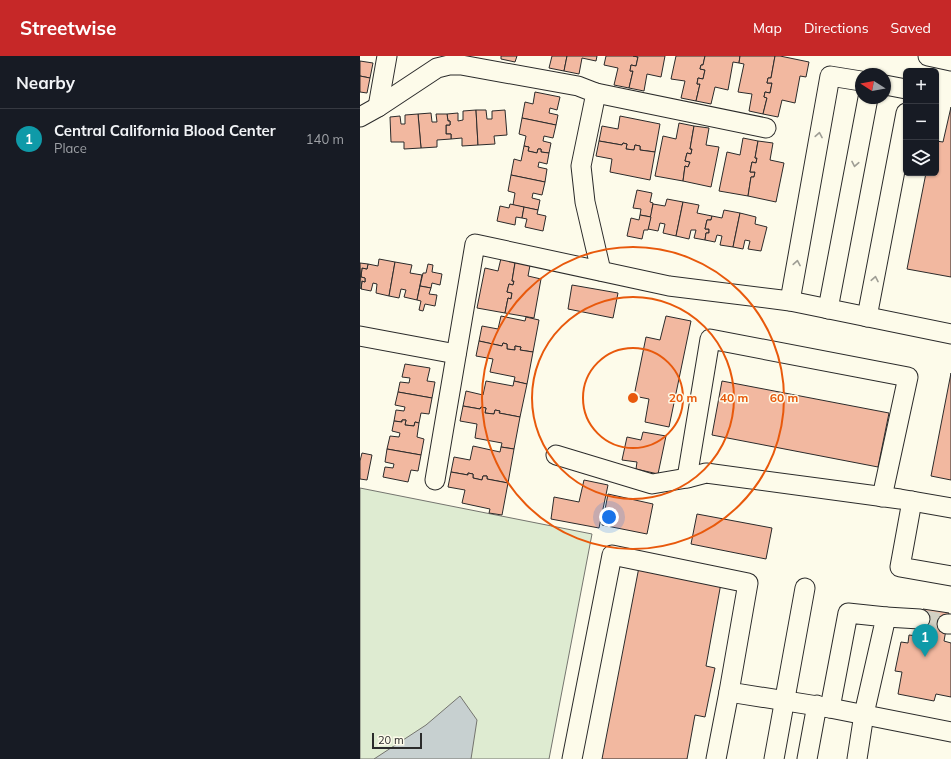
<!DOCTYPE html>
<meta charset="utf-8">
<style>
:root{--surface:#171b24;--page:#20242c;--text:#f1f3f6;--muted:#9ea1a6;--line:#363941;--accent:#c62828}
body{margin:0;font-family:Mulish,sans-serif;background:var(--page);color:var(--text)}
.controls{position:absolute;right:12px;top:12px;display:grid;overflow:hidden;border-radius:6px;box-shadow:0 1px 3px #0004}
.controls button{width:36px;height:36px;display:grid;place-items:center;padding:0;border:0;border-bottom:1px solid var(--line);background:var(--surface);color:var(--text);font:20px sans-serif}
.compass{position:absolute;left:495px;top:12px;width:36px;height:36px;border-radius:50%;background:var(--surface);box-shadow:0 1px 3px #0004;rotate:281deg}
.scale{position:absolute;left:12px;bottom:10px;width:50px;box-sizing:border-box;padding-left:4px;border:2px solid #2b2b2b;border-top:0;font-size:11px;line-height:14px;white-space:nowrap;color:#2b2b2b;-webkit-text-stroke:3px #fdfbea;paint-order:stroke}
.you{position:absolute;left:249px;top:461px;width:14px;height:14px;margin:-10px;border:3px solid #fff;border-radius:50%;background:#1a73e8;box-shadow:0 0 0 6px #1a73e833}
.badge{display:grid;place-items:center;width:26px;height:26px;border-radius:50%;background:var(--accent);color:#fff;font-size:13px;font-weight:700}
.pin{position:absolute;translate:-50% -33px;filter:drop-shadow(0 1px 2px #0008)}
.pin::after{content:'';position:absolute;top:21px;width:14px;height:12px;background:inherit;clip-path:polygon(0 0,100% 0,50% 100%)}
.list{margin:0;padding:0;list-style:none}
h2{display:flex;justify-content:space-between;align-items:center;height:52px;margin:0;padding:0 16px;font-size:17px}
h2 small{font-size:13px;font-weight:400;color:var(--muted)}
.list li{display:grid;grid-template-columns:26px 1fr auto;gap:12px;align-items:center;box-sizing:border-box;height:60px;padding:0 16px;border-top:1px solid var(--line)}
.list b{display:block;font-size:15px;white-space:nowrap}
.list p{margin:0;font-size:13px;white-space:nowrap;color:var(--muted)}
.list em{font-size:13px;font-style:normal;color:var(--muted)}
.icon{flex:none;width:22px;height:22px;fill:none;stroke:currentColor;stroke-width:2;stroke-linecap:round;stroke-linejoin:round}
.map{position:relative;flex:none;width:591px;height:703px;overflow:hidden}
header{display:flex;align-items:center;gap:24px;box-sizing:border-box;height:56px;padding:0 20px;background:var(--accent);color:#fff}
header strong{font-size:19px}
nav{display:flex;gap:22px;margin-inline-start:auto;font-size:14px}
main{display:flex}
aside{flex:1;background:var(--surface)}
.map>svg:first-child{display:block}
.green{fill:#deebd1;stroke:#74746e}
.water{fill:#c7d0d0;stroke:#74746e}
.building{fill:#f2b8a0;stroke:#2b2b2b}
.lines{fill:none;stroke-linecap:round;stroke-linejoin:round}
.minor-tunnel{stroke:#d3d1c4;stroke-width:19;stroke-dasharray:19 10;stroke-linecap:butt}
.minor-casing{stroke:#2b2b2b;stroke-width:21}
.minor{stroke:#fdfbea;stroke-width:19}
.oneway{stroke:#9e9d94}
.ring{fill:none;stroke:#e8590c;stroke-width:2}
.centre{fill:#e8590c;stroke:#fdfbea;stroke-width:2}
.ring-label{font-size:12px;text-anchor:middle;font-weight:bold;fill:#e8590c;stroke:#fdfbea;stroke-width:3;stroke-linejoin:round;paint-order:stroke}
</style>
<header>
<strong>Streetwise</strong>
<nav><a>Map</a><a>Directions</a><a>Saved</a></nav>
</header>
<main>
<aside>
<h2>Nearby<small></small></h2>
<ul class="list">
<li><span class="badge" style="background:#0f9aa8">1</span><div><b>Central California Blood Center</b><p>Place</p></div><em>140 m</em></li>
</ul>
</aside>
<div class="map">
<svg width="591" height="703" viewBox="0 0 591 703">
<rect width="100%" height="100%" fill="#fdfbea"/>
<polygon class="green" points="0,432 232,478 189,703 0,703"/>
<polygon class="water" points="100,640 117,664 111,703 14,703 66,669"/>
<g class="building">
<polygon points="141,0 157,0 155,6 141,3"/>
<polygon points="192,0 207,0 204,15 189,12"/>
<polygon points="207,0 237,0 236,5 222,2 219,18 204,15"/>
<polygon points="246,0 273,0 278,1 276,10 271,9 270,15 273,15 269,32 254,29 258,12 244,9"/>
<polygon points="273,0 305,0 301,21 287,18 284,35 269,32 273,15 270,15 271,9 276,10 278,1"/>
<polygon points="316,0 345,0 343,9 341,9 340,13 345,14 343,23 338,22 337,28 340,28 336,45 321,42 325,25 311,23"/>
<polygon points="345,0 380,0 379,7 373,6 368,34 355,31 351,48 336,45 340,28 337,28 338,22 343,23 345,14 340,13 341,9 343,9"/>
<polygon points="380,0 415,0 411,22 408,22 407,27 412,27 410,37 405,36 404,41 407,42 403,58 389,55 392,38 378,36 384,8 379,7"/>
<polygon points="415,0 420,0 449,6 446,21 440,20 435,47 422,44 418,61 403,58 407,42 404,41 405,36 410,37 412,27 407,27 408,22 411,22"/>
<polygon points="0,5 13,7 10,22 0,20"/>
<polygon points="0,20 10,22 7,37 0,36"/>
<polygon points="175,36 200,41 197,54 190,52 189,57 198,59 196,69 162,62 165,46 173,48"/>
<polygon points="591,51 591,221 547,213 566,117 576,117 576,85 583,86"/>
<polygon points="116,54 118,89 102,90 102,82 91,83 91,78 86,78 86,69 90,69 90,65 88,65 87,58 98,57 98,65 103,64 103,55"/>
<polygon points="116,54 126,54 127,63 132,63 132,55 145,54 147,79 134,80 135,88 118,89"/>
<polygon points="71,57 72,66 77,66 76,58 87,58 88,65 90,65 90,69 86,69 86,78 91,78 91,83 77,84 77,91 61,92 58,58"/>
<polygon points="58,58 61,92 44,93 44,86 31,86 30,61 40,60 41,68 45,68 45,59"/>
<polygon points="260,60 300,68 295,96 280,94 280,90 275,89 274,94 266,93 267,88 263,87 262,89 239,85 242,70 258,73"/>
<polygon points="162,62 196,69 193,82 184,80 183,85 191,87 189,97 181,96 181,93 178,93 177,97 168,95 169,91 164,90 166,80 159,78"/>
<polygon points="319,67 334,70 330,93 332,93 331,98 327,97 325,105 330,106 328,111 325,110 323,125 295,120 303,80 316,83"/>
<polygon points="334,70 349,72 346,89 359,91 351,131 323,125 325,110 328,111 330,106 325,105 327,97 331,98 332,93 330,93"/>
<polygon points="383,82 398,85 395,102 397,102 396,107 392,106 390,116 395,116 394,121 391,121 388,140 359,135 367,96 380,99"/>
<polygon points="239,85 262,89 263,87 267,88 266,93 274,94 275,89 280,90 280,94 295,96 290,124 250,116 252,103 236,100"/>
<polygon points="398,85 413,87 410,104 424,107 416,146 388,140 391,121 394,121 395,116 390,116 392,106 396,107 397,102 395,102"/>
<polygon points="164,90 169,91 168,95 177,97 178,93 181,93 181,96 189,97 187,108 179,106 178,111 187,113 185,126 151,119 154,103 161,105"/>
<polygon points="151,119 185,126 182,139 173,137 172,142 180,144 178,154 153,149 155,137 148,135"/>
<polygon points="277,134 292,137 290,146 293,147 291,161 280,159 281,153 273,152"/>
<polygon points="307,143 323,146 316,180 303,177 305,168 300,167 298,175 288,173 293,148 305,150"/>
<polygon points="323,146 339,149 337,157 352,160 351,164 347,164 345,173 349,173 349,177 346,177 345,184 334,182 336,174 331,174 329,183 316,180"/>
<polygon points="150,148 164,151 162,162 156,161 155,169 137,165 140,150 149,152"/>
<polygon points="164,151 178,154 177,158 186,160 183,175 165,171 167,163 162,162"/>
<polygon points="364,154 380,157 373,191 360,189 362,180 357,179 355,186 345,184 346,177 349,177 349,173 345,173 347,164 351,164 352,160 362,162"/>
<polygon points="380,157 396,161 395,168 407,171 401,195 388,193 390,185 385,184 383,193 373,191"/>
<polygon points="280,159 291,161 288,174 284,174 282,183 267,180 271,162 279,164"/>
<polygon points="142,198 156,201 152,225 154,225 153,229 149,228 147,236 152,237 151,243 148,242 145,257 117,252 125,212 138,215"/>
<polygon points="156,201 171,204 168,220 181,223 174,262 145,257 148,242 151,243 152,237 147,236 149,228 153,229 154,225 152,225"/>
<polygon points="19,203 35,206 29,240 16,237 17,228 13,227 11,235 1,233 2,225 5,226 5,222 1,221 2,212 7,213 8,208 18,210"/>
<polygon points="35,206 52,209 50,217 62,219 57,244 44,241 46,234 41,233 39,242 29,240"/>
<polygon points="0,207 8,208 7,213 2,212 1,221 5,222 5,226 2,225 1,233"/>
<polygon points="68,208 73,209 72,216 82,218 80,229 72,227 71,232 60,230 63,217 66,217"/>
<polygon points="212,229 258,237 253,262 208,253"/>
<polygon points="60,230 71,232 69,238 77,239 75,250 65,248 63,255 59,254 61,245 57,244"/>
<polygon points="141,260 165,265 166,261 179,264 173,296 160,294 161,291 155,290 155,294 147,293 147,288 143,287 142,290 119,285 122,270 138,273"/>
<polygon points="306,260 331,265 309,371 285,366 289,343 274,340 286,281 300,284"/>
<polygon points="119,285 142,290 143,287 147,288 147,293 155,294 155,290 161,291 160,294 173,296 167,328 154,325 155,321 130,316 133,303 116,300"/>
<polygon points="45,308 70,312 67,325 75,326 72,342 38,336 40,326 49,327 50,322 42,321"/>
<polygon points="591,317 591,424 571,420"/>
<polygon points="126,325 153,330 154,325 167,328 160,361 139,357 140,355 135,354 134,358 125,357 126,352 121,351 120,353 103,350 106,335 123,339"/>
<polygon points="362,325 529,357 518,411 352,379"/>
<polygon points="38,336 72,342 69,358 61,357 59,367 55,366 54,370 45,369 46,364 42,364 42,366 34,365 36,354 44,355 45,351 35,349"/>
<polygon points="103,350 120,353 121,351 126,352 125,357 134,358 135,354 140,355 139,357 160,361 154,393 141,391 142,387 115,382 117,368 100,365"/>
<polygon points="42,364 46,364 45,369 54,370 55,366 59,367 57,381 64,383 61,399 27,393 30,380 39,381 40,377 32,375 34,365 42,366"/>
<polygon points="283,376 306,380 298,418 276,413 277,406 262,404 267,381 281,384"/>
<polygon points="113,390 140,396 141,391 154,393 148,427 127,423 127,420 123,420 122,424 113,422 113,418 108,417 108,419 91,416 94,401 110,404"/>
<polygon points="27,393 61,399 58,415 51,414 48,426 23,421 25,411 33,412 34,408 25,406"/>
<polygon points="2,397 12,399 7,424 0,423 0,405"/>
<polygon points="91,416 108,419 108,417 113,418 113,422 122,424 123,420 127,420 127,423 148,427 142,459 129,457 130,453 102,447 105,434 88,431"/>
<polygon points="224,424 248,429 239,472 191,463 194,441 219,446"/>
<polygon points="248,438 293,448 287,478 242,469"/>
<polygon points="337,458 412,472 406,503 331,488"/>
<polygon points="279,511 361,527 346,610 355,612 345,661 335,659 327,703 242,703"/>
<polygon points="563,553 589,557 584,585 591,587 591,641 576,638 574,645 538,638 542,616 535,615 541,586 548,587 549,579 557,580"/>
</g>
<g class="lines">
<polyline class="minor-tunnel" points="560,563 587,568"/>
<defs>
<g id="minor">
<polyline points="568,0 591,5"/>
<polyline points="525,29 546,33"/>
<polyline points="236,37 406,72"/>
<polyline points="18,51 27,0"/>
<polyline points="0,61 18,51 77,12 89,9 101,9 218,30 236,37 221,110 225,146 241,215"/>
<polyline points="430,245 470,20 501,25"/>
<polyline points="468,253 508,42"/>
<polyline points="507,261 546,57"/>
<polyline points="0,280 96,298"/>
<polyline points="196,399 292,428 327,422 346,417 540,443 591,452"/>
<polyline points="327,422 350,283 548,321 522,441"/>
<polyline points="75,424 115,188 309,230 430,245 591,278"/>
<polyline points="552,445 540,511 591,520"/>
<polyline points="526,561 560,563"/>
<polyline points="587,568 591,568"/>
<polyline points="470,652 488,557 526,561 504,658 497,703"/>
<polyline points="212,703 252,499 388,527 369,636 470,652 591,676"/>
<polyline points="356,703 369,636"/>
<polyline points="414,703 445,532"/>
<polyline points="447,703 457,649"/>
</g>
</defs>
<use href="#minor" class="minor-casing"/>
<use href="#minor" class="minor"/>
</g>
<defs><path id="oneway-chevron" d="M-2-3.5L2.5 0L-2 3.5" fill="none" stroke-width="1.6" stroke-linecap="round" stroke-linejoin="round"/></defs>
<g class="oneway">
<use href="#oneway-chevron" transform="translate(459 79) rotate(-80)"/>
<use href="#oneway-chevron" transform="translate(495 108) rotate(101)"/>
<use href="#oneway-chevron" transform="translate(437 207) rotate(-80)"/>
<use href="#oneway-chevron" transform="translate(515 223) rotate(-79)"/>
</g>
<g class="ring">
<circle cx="273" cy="342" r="50"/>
<circle cx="273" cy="342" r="101"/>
<circle cx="273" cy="342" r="151"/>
</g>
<circle cx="273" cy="342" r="6" class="centre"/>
<g class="ring-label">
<text x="323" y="346">20 m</text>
<text x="374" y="346">40 m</text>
<text x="424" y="346">60 m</text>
</g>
</svg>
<div class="controls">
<button>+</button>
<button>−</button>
<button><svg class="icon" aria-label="layers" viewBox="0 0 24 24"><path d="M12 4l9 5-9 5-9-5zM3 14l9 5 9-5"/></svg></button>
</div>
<svg class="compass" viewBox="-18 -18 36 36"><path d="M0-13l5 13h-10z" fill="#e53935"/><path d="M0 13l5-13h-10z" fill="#9ea1a6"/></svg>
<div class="scale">20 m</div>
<div class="you"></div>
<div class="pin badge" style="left:565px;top:601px;background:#0f9aa8">1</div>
</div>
</main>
